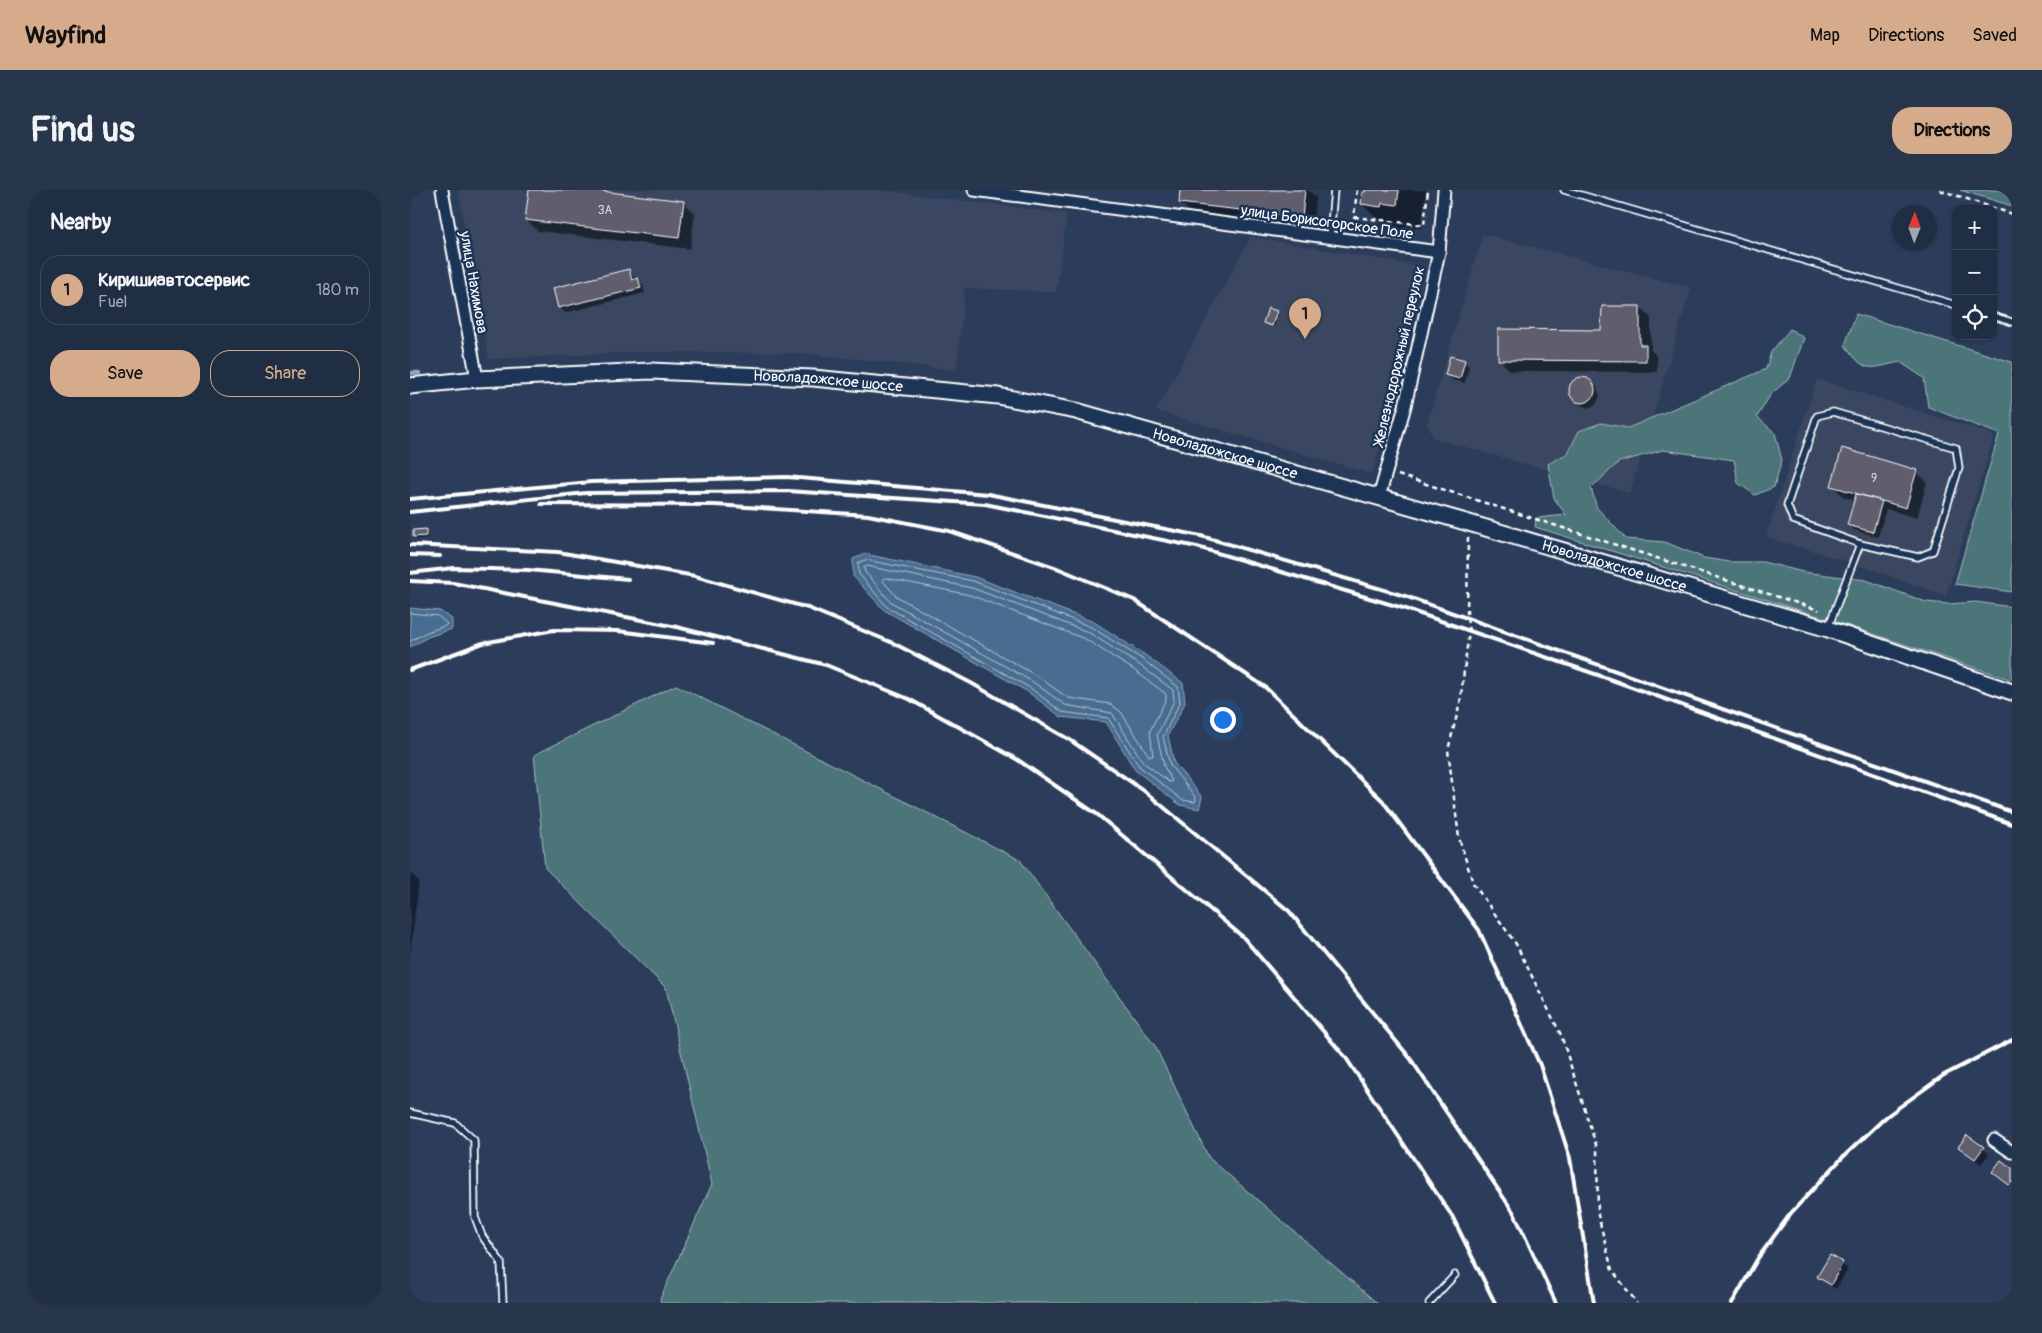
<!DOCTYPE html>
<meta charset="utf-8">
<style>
:root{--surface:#202e44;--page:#28364b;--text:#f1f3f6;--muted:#a2a8b2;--line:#3d4a5d;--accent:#d6ab8b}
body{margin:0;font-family:Pangolin,sans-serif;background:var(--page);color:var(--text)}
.controls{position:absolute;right:15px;top:15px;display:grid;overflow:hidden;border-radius:10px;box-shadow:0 1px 4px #0004}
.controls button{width:45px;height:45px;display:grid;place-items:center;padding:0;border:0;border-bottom:1px solid var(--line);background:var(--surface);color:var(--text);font:25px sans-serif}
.compass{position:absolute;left:1482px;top:15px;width:45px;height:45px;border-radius:50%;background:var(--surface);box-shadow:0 1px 4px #0004;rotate:1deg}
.you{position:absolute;left:812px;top:529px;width:18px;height:18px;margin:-12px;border:4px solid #fff;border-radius:50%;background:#1a73e8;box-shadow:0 0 0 8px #1a73e833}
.badge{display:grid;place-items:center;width:32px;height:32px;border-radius:50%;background:var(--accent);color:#111;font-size:16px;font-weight:700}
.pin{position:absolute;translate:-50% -41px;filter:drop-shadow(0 1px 2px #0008)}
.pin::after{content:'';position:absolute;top:26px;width:18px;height:15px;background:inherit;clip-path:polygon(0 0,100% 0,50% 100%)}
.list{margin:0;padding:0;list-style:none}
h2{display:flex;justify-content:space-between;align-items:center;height:65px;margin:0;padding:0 20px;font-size:21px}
h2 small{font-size:16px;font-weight:400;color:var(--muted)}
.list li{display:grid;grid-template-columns:32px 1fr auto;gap:15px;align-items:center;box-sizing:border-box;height:70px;margin:0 10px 10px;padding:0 10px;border:1px solid var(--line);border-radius:20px}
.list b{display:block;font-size:19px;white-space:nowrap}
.list p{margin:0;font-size:16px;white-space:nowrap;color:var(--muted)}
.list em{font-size:16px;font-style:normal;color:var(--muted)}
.actions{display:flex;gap:10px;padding:15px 20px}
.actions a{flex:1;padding:11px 0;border:1px solid var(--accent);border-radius:20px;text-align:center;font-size:18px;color:var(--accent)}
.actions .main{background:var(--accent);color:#111}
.icon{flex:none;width:28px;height:28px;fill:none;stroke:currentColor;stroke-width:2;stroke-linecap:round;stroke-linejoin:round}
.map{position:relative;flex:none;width:1602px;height:1113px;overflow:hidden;border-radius:20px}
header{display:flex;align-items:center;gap:30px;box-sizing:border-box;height:70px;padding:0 25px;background:var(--accent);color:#111}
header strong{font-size:24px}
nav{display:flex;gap:28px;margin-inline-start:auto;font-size:18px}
.intro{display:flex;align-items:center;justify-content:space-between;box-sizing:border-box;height:120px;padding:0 30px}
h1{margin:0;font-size:35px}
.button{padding:12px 22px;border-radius:20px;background:var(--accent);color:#111;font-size:18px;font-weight:700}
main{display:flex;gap:30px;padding:0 30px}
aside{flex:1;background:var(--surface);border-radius:20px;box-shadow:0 1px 4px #0004}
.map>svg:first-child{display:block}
.built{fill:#3b4760}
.green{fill:#4c7479;stroke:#a6babc}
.water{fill:#486d90;stroke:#91a7bc}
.shadow{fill:#0007}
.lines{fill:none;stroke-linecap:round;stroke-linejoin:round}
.shore{stroke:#b6c5d3;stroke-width:1}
.stream{stroke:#91a7bc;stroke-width:4.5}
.building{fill:#615d6d;stroke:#fff}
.lane-casing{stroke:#fff;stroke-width:9}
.street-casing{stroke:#fff;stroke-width:15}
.secondary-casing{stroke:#fff;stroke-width:19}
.path{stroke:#fff;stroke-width:2.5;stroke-dasharray:5 4;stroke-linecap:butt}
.lane{stroke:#1d3557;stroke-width:5.5}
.street{stroke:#1d3557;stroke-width:11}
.secondary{stroke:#1d3557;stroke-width:15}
.rail{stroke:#fff;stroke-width:4}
.labels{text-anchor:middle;stroke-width:5;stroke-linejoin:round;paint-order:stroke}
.number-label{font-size:12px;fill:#d8d6da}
.street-label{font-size:15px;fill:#fff;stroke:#1d3557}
</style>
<header>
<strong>Wayfind</strong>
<nav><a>Map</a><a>Directions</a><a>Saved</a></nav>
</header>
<div class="intro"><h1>Find us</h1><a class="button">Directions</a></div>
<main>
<aside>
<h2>Nearby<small></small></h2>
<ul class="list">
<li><span class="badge">1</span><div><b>Киришиавтосервис</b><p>Fuel</p></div><em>180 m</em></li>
</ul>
<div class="actions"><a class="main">Save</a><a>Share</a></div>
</aside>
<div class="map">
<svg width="1602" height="1113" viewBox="0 0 1602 1113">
<rect width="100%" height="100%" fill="#2b3d5b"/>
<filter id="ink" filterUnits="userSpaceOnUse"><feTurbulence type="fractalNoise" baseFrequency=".02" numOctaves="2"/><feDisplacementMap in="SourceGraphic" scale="10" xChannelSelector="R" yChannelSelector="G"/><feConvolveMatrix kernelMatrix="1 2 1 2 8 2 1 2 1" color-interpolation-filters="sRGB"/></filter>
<g filter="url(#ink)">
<g class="built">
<polygon points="48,0 467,0 657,24 646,102 555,98 546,180 392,163 231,162 79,169"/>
<polygon points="1073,44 1281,98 1220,303 1023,248 1017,234"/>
<polygon points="841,47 1016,77 987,199 962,284 746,221"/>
<polygon points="1407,189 1584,245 1536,406 1443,373 1356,347"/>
</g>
<g class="green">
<polygon points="1550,0 1602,0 1602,16"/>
<path d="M1446,124L1602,172V402L1545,394L1589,244L1518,217L1514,188L1490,172C1457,179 1456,184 1435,155Z"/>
<polygon points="1380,139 1394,148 1380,188 1361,204 1347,227 1365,243 1372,270 1364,297 1345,305 1328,293 1324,270 1253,260 1209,272 1181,298 1187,318 1216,349 1255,352 1294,368 1319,372 1353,372 1393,382 1456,390 1516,412 1538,414 1566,412 1602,417 1602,490 1415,428 1125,337 1126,328 1156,325 1144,308 1138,274 1158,263 1169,241 1191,233 1218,238 1356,179 1361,162"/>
<polygon points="266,495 610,670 745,856 799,968 967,1113 251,1113 250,1109 302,994 256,798 135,678 124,565"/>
</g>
<g class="water">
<polygon points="455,364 565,387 684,432 735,465 773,493 775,513 758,545 764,573 792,607 789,619 770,615 725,580 696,532 651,527 618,502 474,420 443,386 443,369"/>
<polygon points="0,418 30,421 42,429 42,439 18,447 0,457"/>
</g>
<g class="shadow">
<polygon points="120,0 171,0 273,12 285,23 280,59 128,41 116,30"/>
<polygon points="772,0 898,0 906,8 902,38 781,23 770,12"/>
<polygon points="956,0 1016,0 1011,38 996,36 995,41 976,38 952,14"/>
<polygon points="219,81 224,86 225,90 228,90 233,95 235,103 155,123 149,117"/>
<polygon points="1230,117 1241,128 1241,160 1247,167 1247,182 1100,181 1089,169 1193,141"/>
<polygon points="866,122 869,124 864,137 857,135 855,132"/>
<polygon points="1054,171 1059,177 1055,193 1042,190 1037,184"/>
<polygon points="1172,188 1181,192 1187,197 1190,206 1186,215 1178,218 1169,214 1163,208 1160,199 1164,191"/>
<polygon points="1506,281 1517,292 1507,328 1476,319 1468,347 1444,340 1438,334 1445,310 1434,307 1423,296"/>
<polygon points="15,340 17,342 18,348 7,349 4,347"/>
<polygon points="0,682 9,691 0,765"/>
<polygon points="1557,946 1579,964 1571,974 1555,962"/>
<polygon points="1420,1066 1438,1079 1426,1099 1408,1087"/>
</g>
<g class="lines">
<g class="shore">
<polygon points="456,370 563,391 681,437 732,469 768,497 770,512 753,547 760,575 786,608 785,612 772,610 729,576 698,528 652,522 620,498 477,417 449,384 448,373"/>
<polygon points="457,376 562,398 678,442 728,474 763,500 764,511 747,545 754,576 762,591 759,592 733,572 702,523 655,515 623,492 481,412 455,382 454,378"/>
<polygon points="476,388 560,405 675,449 724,480 756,504 756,509 740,541 743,566 739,566 711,522 700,514 658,508 627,486 486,406 473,391 473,389"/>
<polyline points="0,423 28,426 37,434 35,436 17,442 0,451"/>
</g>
<polyline class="stream" points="0,183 9,183"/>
</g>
<g class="building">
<polygon points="119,0 182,0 274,11 269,48 115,30"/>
<polygon points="770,0 895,0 892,27 769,13"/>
<polygon points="955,0 989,0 987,15 972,13 971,17 951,14 952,2 955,2"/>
<polygon points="219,79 222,90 228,88 231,98 148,118 143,98"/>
<polygon points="1192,116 1230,116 1230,155 1236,155 1236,171 1088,170 1088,139 1191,140"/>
<polygon points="858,118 867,121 862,136 853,133"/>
<polygon points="1040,166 1055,170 1050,189 1035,185"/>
<circle cx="1172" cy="200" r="13"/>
<polygon points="1432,258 1507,280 1496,318 1421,296"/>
<polygon points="1446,304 1472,311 1463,342 1437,335"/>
<polygon points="16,339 16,346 3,347 3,340"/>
<polygon points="1557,945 1574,957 1565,969 1548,957"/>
<polygon points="1591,970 1602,978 1602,992 1599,995 1582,982"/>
<polygon points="1420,1065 1433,1072 1421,1095 1407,1087"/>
</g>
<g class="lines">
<defs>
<g id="lane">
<polyline points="1154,0 1546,115"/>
<polyline points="920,47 924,0"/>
<polyline points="1583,126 1602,132"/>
<polygon points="1423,222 1546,258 1549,278 1523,361 1508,367 1450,354 1383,330 1377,315 1407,226"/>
<polyline points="1418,438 1450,354"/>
<polyline points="0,923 45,933 64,950 65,1027 72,1046 91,1072 93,1113"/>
<polyline points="1019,1113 1045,1085"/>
</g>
<g id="street">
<polyline points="32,0 67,189"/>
<polyline points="564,0 1029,62"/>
<polyline points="969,307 995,216 1029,62 1034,0"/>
<polyline points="1584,950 1602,962"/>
</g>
<g id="secondary">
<path id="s1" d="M0,196L67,189L241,181L403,188L588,206L666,221L1059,333L1418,439L1602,502"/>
</g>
</defs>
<use href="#lane" class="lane-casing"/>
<use href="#street" class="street-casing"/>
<use href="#secondary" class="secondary-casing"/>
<g class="path">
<polyline points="947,0 944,27 1014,35 1018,0"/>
<polyline points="1530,0 1602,24"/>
<polyline points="988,285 1409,420"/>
<polyline points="1058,347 1057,428 1059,441 1050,513 1038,560 1049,648 1063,693 1106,754 1151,845 1187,958 1188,1025 1202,1080 1227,1113"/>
</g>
<use href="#lane" class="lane"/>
<use href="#street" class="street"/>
<use href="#secondary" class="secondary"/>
<g class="rail">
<polyline points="0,309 181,292 377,287 578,304 791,346 995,406 1602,622"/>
<polyline points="131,314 305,315 458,325 539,341 647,378 724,410 855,497 972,610 1069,740 1130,875 1160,968 1184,1113"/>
<polyline points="0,322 176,303 378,301 575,314 787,357 993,418 1188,485 1602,634"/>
<polyline points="0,355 148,362 285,386 398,418 483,453 561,493 660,550 733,600 879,721 1000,868 1104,1023 1146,1113"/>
<polyline points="0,365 30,366"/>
<polyline points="0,383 44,378 118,380 218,389"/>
<polyline points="0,391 43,393 267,437 416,475 499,509 608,570 688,625 833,747 936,868 1042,1026 1085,1113"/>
<polyline points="0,480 73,453 144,440 208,441 303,453"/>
<polyline points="1322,1113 1348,1068 1381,1023 1432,968 1477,926 1534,885 1602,850"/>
</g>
</g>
</g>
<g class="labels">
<g class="number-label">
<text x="195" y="24">3А</text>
<text x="1464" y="292">9</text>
</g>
<g class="street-label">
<text transform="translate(917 32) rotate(8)" y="5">улица Борисогорское Поле</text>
<text transform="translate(64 92) rotate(80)" y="5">улица Нахимова</text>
<text transform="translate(989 166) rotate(-77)" y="5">Железнодорожный переулок</text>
<text dy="5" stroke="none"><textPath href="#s1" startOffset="419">Новоладожское шоссе</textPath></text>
<text dy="5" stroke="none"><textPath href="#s1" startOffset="824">Новоладожское шоссе</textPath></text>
<text dy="5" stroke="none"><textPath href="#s1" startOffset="1229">Новоладожское шоссе</textPath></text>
</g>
</g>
</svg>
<div class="controls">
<button>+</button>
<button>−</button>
<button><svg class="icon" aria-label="locate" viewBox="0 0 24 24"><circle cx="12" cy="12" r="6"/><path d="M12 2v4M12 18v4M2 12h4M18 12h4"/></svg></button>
</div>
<svg class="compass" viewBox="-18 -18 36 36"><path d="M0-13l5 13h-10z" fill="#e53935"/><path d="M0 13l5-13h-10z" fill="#a2a8b2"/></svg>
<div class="you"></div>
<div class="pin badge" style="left:895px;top:149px">1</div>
</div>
</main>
